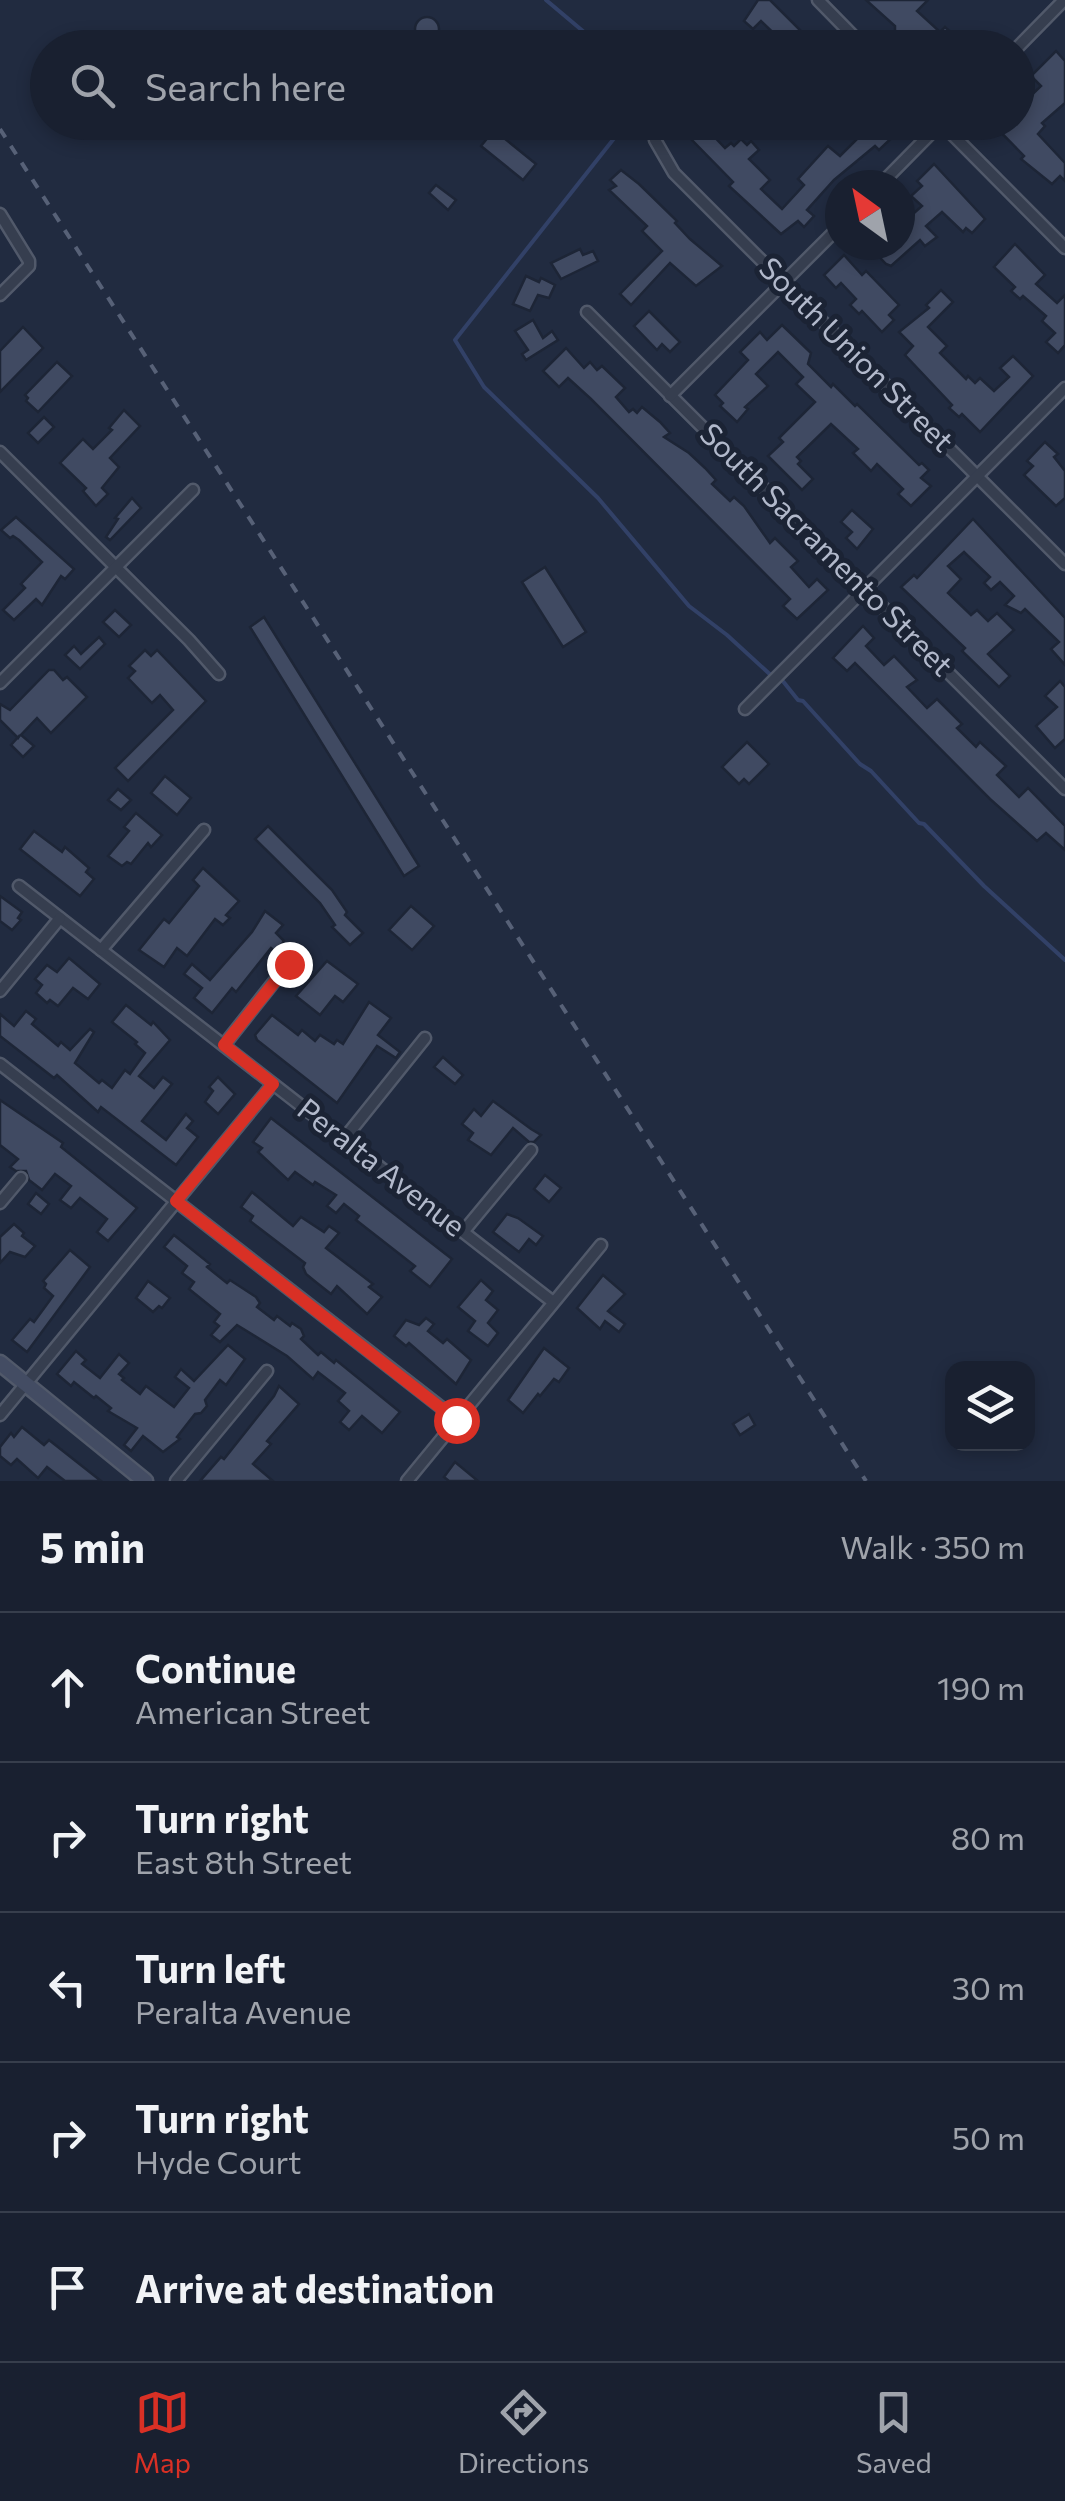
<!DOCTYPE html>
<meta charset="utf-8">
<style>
:root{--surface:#192030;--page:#222838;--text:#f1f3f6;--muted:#9fa3ab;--line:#373e4c;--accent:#d93025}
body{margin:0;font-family:Commissioner,sans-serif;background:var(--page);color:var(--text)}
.controls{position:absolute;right:30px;bottom:30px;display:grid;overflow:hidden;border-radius:20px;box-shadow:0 5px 15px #0003}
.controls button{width:90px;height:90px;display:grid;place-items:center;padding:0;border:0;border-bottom:2px solid var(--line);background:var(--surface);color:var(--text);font:50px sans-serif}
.compass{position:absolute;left:825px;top:170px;width:90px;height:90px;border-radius:50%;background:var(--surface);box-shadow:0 5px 15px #0003;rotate:327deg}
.stop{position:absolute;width:30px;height:30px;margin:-22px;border:8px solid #d93025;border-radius:50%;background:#fff}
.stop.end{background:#d93025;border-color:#fff;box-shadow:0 2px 10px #0008}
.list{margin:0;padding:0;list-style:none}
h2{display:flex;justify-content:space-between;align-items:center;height:130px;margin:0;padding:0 40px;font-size:42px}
h2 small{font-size:32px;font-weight:400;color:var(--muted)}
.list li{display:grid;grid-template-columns:65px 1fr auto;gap:30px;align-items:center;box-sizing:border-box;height:150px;padding:0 40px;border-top:2px solid var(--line)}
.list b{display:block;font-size:38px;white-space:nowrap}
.list p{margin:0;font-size:32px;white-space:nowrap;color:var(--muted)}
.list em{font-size:32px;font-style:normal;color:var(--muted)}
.icon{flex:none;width:55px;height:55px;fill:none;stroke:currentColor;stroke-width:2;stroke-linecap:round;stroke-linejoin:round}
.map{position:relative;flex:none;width:1065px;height:1481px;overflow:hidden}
.search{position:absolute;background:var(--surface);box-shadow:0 5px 15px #0003;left:30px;right:30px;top:30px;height:110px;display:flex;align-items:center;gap:25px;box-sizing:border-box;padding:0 35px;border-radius:55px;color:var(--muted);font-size:38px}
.sheet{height:880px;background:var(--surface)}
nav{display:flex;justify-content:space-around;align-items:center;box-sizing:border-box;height:140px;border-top:2px solid var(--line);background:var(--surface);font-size:28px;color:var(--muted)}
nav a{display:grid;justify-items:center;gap:5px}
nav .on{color:var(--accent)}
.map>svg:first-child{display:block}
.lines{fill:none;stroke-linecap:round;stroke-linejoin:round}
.stream{stroke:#324167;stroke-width:4}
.building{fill:#404a62;stroke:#1d2536;stroke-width:2.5}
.street-casing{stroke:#51596a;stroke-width:15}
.secondary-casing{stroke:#51596a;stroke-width:19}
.street{stroke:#363e4f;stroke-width:10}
.secondary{stroke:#434c63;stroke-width:14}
.rail{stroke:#576177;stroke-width:4;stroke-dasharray:10 10;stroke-linecap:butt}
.route{stroke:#d93025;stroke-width:12}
.labels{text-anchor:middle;stroke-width:10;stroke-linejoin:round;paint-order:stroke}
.street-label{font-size:30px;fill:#b2b9cb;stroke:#1b2334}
</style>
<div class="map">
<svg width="1065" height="1481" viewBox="0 0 1065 1481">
<rect width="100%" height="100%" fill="#212b40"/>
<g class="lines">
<g class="stream">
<polyline points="546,0 603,48"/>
<polyline points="627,122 455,340 484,387 598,498 689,606 727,635 774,678 782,680 798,700 803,701 860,764 871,771 919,823 924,824 984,886 1065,960"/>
</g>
</g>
<g class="building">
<polygon points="758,0 770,0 810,40 803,48 789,48 761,21 753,29 744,21"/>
<polygon points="866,0 928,0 917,11 940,32 945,27 968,48 912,48 895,31 895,26"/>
<circle cx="427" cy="29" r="12"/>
<polygon points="1056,51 1065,61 1065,103 1042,123 1045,126 1038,134 1065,163 1065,181 1060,176 1052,184 1021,159 1024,156 991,122 1018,122 1018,108 1041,86 1031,76"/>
<polygon points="874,122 892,122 900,130 879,150 875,146 834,180 807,210 814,216 804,227 798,221 781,234 729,186 733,182 691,139 704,126 725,148 731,143 734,146 741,139 747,145 751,141 759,150 749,159 770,180 761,189 782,209 804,185 798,179 828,146 840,156"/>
<polygon points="494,130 536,164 523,180 481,146"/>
<polygon points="934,164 985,219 972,233 966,228 963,232 942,212 926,226 937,237 925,246 920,240 891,266 886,264 868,245 900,245 900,216 905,221 922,206 911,196 922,186 917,181"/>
<polygon points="621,170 639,184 677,221 675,223 690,239 722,266 696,286 670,263 631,305 620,294 662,251 642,231 647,226 609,190 616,186 610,180"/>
<polygon points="436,185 456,200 448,210 429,193"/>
<polygon points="1015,244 1045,275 1036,284 1057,303 1065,295 1065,345 1058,353 1046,342 1055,333 1042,321 1046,316 1023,296 1020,299 1011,291 1015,287 994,267"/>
<polygon points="580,249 583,255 593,251 598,261 561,279 551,263"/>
<polygon points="844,255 862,275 866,271 899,305 889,315 894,320 882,332 862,311 859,314 850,305 856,299 841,283 836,288 824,275"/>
<polygon points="526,276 539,282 541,278 555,285 549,298 538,295 530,311 513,304"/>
<polygon points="941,290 953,302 928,327 947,346 940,353 966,379 968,376 975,383 980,378 994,391 1009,377 1000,368 1013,356 1033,376 980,432 962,414 959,417 949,408 952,405 905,355 913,346 899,332 929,308 926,305"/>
<polygon points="649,311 680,342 670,352 662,344 657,350 634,326"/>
<polygon points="533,320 543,338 552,331 558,340 526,360 522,354 528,350 515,331"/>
<polygon points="782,325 811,353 808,364 831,387 833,384 855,406 857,404 919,465 922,463 929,470 921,478 931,486 911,506 898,494 903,489 877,464 871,471 853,453 858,449 831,424 797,457 801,461 798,464 813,479 802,490 768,456 783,442 779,438 815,402 796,384 803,377 778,352 756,374 768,386 745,407 748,409 737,422 720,406 723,403 715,395 748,360 740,352 760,332 767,340"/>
<polygon points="23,327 43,348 0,392 0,351"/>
<polygon points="566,348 584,368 590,362 597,370 602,366 625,388 616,397 629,412 633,409 637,413 642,407 660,422 670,433 664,437 689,453 705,468 716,480 712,484 730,501 734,497 744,506 770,543 775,538 798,561 791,567 809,587 817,579 828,590 797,619 783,606 790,599 591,399 568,378 559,387 543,371"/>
<polygon points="57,362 72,376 38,412 26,401 28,398 25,395"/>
<polygon points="124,410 140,426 110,458 119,467 102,488 108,494 96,506 83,491 86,488 60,463 83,439 93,449 112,430 109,428"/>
<polygon points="44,417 54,427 38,443 28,433"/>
<polygon points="1045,442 1058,454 1054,457 1065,471 1065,498 1056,506 1024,475 1033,466 1027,461"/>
<polygon points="132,498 141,508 110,540 106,537 118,519 115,518"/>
<polygon points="852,510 873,529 857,549 846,538 852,532 841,522"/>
<polygon points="16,517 74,569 65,579 61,576 42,605 36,599 14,620 3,610 25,588 21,584 42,562 19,540 13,536 10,538 1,530"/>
<polygon points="973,519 1065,618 1065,665 1051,649 1059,642 1025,609 1021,613 1005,605 1014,596 1000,582 991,590 984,583 990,577 964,552 948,566 961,579 948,593 971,615 977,610 988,621 997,613 1014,630 988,654 1010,676 999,687 962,651 965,648 901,587 914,575 917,578"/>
<polygon points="545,567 586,632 563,647 522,582"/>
<polygon points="115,610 131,625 119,637 103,622"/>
<polygon points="264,617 419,866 404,876 250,627"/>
<polygon points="863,626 874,638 866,646 884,665 894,656 917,680 907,687 927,708 937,699 962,724 957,728 976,747 980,742 1006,766 997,775 1019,797 1028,788 1065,826 1065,850 1046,833 1037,841 990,799 855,663 847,671 833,658"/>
<polygon points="99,637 105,644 80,669 65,655 74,646 81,654"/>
<polygon points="145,650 151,656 157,650 206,701 128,781 115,768 173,710 160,695 152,703 128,678 135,671 129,666"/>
<polygon points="49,670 54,670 63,680 67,677 87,697 51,733 37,718 21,735 34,746 23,757 11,745 20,735 18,738 0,720 0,704 10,710"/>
<polygon points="1060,681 1065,687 1065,739 1055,748 1036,726 1057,707 1045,696"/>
<polygon points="747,742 769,764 749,784 744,779 739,784 722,767"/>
<polygon points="165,776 191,798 177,815 151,793"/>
<polygon points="118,789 131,800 121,810 108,800"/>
<polygon points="136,813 162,835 151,847 148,843 131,864 127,862 122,866 108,856 129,831 124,827"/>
<polygon points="268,826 332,890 347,912 345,915 363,933 350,945 332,927 335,925 320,903 255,839"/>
<polygon points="34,831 62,852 65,847 89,868 86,872 94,879 80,896 20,849"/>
<polygon points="203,868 239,901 226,915 230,918 223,925 215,919 187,956 177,948 164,967 139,950 164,919 169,923 199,886 193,880"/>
<polygon points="0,896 22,912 18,918 21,920 12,930 0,921"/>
<polygon points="411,906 434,926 412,950 389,930"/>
<polygon points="265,911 283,925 276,933 284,941 276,952 271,948 236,992 232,988 212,1013 194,998 202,988 184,974 192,964 210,980 252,932"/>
<polygon points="69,958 100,984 88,999 73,988 58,1006 50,1000 47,1003 36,993 42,985 35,979 47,965 57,972"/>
<polygon points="327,961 358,984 343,1002 335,996 320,1015 296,996"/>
<polygon points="369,1002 391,1018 378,1035 400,1052 396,1058 377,1046 337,1103 257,1040 255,1035 272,1015 298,1035 302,1030 315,1041 320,1035 334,1044 337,1040 343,1044"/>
<polygon points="126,1005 151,1025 153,1022 170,1040 139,1076 154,1088 163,1077 172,1084 142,1121 166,1140 186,1114 193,1121 187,1128 198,1137 176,1165 101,1107 98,1112 57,1075 54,1078 0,1036 0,1014 14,1026 26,1011 36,1019 32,1024 58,1046 61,1042 70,1050 90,1029 94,1032 75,1063 99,1083 102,1080 112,1088 125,1070 130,1074 145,1053 135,1044 137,1042 112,1022"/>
<polygon points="443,1057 463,1075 455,1084 434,1067"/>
<polygon points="218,1077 235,1094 218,1114 205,1102 213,1091 209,1087"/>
<polygon points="0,1100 63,1143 61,1147 137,1208 108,1241 97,1232 107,1219 80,1198 71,1208 60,1200 71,1186 55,1174 42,1190 29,1180 26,1171 16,1171 10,1167 18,1159 0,1145"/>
<polygon points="493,1101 531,1129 541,1135 534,1142 529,1142 513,1128 491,1155 468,1140 473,1133 462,1124 474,1109 481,1116"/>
<polygon points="271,1118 452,1259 430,1287 410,1271 415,1266 356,1220 359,1216 344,1204 336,1213 327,1206 336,1195 315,1182 313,1185 295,1172 288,1180 258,1152 262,1148 253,1142"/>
<polygon points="545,1175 561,1188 549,1202 534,1189"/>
<polygon points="252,1192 293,1226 301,1217 324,1232 329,1226 339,1233 326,1248 373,1284 369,1287 382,1297 367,1314 337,1286 331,1294 317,1283 306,1274 303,1267 305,1263 250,1221 253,1216 241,1207"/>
<polygon points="36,1193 49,1204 41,1214 28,1204"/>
<polygon points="507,1214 518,1218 543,1236 536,1245 529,1239 519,1252 493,1232"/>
<polygon points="14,1224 24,1233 22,1236 35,1246 25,1257 10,1252 0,1263 0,1237"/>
<polygon points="174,1235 210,1264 207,1267 227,1283 230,1280 256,1297 260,1303 257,1307 274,1320 277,1316 290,1326 292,1323 301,1329 304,1336 301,1339 318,1355 321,1352 334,1363 336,1360 400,1412 382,1433 362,1416 349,1430 340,1422 349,1411 338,1401 345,1393 318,1372 313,1379 287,1356 237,1325 220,1342 211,1335 219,1326 214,1322 220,1314 189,1289 194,1282 182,1273 187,1266 164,1247"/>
<polygon points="70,1250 90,1267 27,1352 12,1340 30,1319 34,1322 53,1296 44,1288 46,1284 43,1281"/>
<polygon points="603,1275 625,1294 608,1311 625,1324 619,1332 605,1321 600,1329 577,1308"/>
<polygon points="481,1280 493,1291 486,1300 498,1310 488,1323 498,1333 488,1346 468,1331 475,1321 458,1307"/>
<polygon points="148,1281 170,1298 162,1308 159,1306 153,1312 136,1298"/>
<polygon points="426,1318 434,1324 428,1331 443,1343 447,1339 471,1360 456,1384 409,1343 406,1346 394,1336 406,1320 419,1325"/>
<polygon points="228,1345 245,1359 226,1385 220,1380 205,1400 207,1406 201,1413 195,1414 177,1437 180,1439 163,1452 143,1436 131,1451 124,1445 137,1428 108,1411 111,1408 96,1396 94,1398 74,1382 71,1386 57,1374 76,1351 86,1360 82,1364 100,1378 119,1354 129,1363 119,1374 124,1378 122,1380 140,1394 146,1386 174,1407 189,1388 175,1377 181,1369 194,1381"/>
<polygon points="544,1348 569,1368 559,1382 554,1379 540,1396 538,1394 523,1413 508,1400"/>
<polygon points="279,1386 299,1404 267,1441 271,1444 253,1464 273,1481 200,1481 221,1457 224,1459 274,1396"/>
<polygon points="749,1414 755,1425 740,1435 733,1424"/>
<polygon points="22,1427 44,1445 49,1440 101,1481 65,1481 47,1467 38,1478 17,1459 11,1465 0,1456 0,1447 11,1433 14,1437"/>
<polygon points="455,1462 478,1481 449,1481 444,1477"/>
</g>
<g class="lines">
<defs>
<g id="street">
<polyline points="818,0 865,48"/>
<polyline points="1017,48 1064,0"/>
<polyline points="940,122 1065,248"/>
<polyline points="655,140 674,173 1065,564"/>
<polyline points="880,185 942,122"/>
<polyline points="0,214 29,261 29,266 0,295"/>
<polyline points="587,312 1065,789"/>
<polyline points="670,396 840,226"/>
<polyline points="0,452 189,640 219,674"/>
<polyline points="0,683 193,490"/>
<polyline points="745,709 1065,388"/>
<polyline points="19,886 553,1302"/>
<polyline points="101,950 204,830"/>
<polyline points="0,991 60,918"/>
<polyline points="224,1045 289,963"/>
<polyline points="0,1064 456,1419"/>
<polyline points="344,1139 425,1038"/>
<polyline points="0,1203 21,1178"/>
<polyline points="463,1232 531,1150"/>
<polyline points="0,1415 273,1084"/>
<polyline points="176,1481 267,1371"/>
<polyline points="407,1481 601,1245"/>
</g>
<polyline id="secondary" points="0,1363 145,1481"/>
</defs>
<use href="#street" class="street-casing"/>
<use href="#secondary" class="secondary-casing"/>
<use href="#street" class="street"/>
<use href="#secondary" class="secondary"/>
<polyline class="rail" points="0,129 866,1481"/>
</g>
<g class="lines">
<polyline class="route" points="289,964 224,1045 273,1084 176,1201 456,1420"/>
</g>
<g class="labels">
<g class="street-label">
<text transform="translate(856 355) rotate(45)" y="10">South Union Street</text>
<text transform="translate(826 550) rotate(45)" y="10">South Sacramento Street</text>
<text transform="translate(381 1168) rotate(38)" y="10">Peralta Avenue</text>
</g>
</g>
</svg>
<div class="controls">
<button><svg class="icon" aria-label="layers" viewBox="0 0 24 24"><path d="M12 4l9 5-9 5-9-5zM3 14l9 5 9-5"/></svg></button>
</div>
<svg class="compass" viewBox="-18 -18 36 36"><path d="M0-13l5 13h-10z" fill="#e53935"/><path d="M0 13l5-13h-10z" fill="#9fa3ab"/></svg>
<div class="stop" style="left:456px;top:1420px"></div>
<div class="stop end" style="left:289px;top:964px"></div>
<div class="search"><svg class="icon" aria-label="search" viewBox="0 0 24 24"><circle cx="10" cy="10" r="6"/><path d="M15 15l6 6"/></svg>Search here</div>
</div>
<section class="sheet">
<h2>5 min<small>Walk · 350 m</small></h2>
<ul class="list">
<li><svg class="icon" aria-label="ahead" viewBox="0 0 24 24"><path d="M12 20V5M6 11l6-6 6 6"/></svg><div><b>Continue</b><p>American Street</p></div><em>190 m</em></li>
<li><svg class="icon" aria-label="right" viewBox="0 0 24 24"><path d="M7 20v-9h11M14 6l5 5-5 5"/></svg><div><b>Turn right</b><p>East 8th Street</p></div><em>80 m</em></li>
<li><svg class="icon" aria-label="left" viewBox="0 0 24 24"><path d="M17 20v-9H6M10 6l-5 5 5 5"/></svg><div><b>Turn left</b><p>Peralta Avenue</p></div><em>30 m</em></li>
<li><svg class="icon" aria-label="right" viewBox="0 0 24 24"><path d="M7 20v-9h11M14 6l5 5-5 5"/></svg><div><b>Turn right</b><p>Hyde Court</p></div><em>50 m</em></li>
<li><svg class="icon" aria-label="arrive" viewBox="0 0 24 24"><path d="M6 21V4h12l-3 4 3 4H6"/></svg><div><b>Arrive at destination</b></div></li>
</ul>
</section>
<nav>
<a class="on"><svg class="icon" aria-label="map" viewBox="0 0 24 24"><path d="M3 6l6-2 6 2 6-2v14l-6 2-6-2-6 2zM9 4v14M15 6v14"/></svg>Map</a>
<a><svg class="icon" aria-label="directions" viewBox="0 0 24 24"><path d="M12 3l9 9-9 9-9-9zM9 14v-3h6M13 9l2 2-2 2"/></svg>Directions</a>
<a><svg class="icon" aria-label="saved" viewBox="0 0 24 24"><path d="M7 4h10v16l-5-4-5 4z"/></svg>Saved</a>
</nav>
